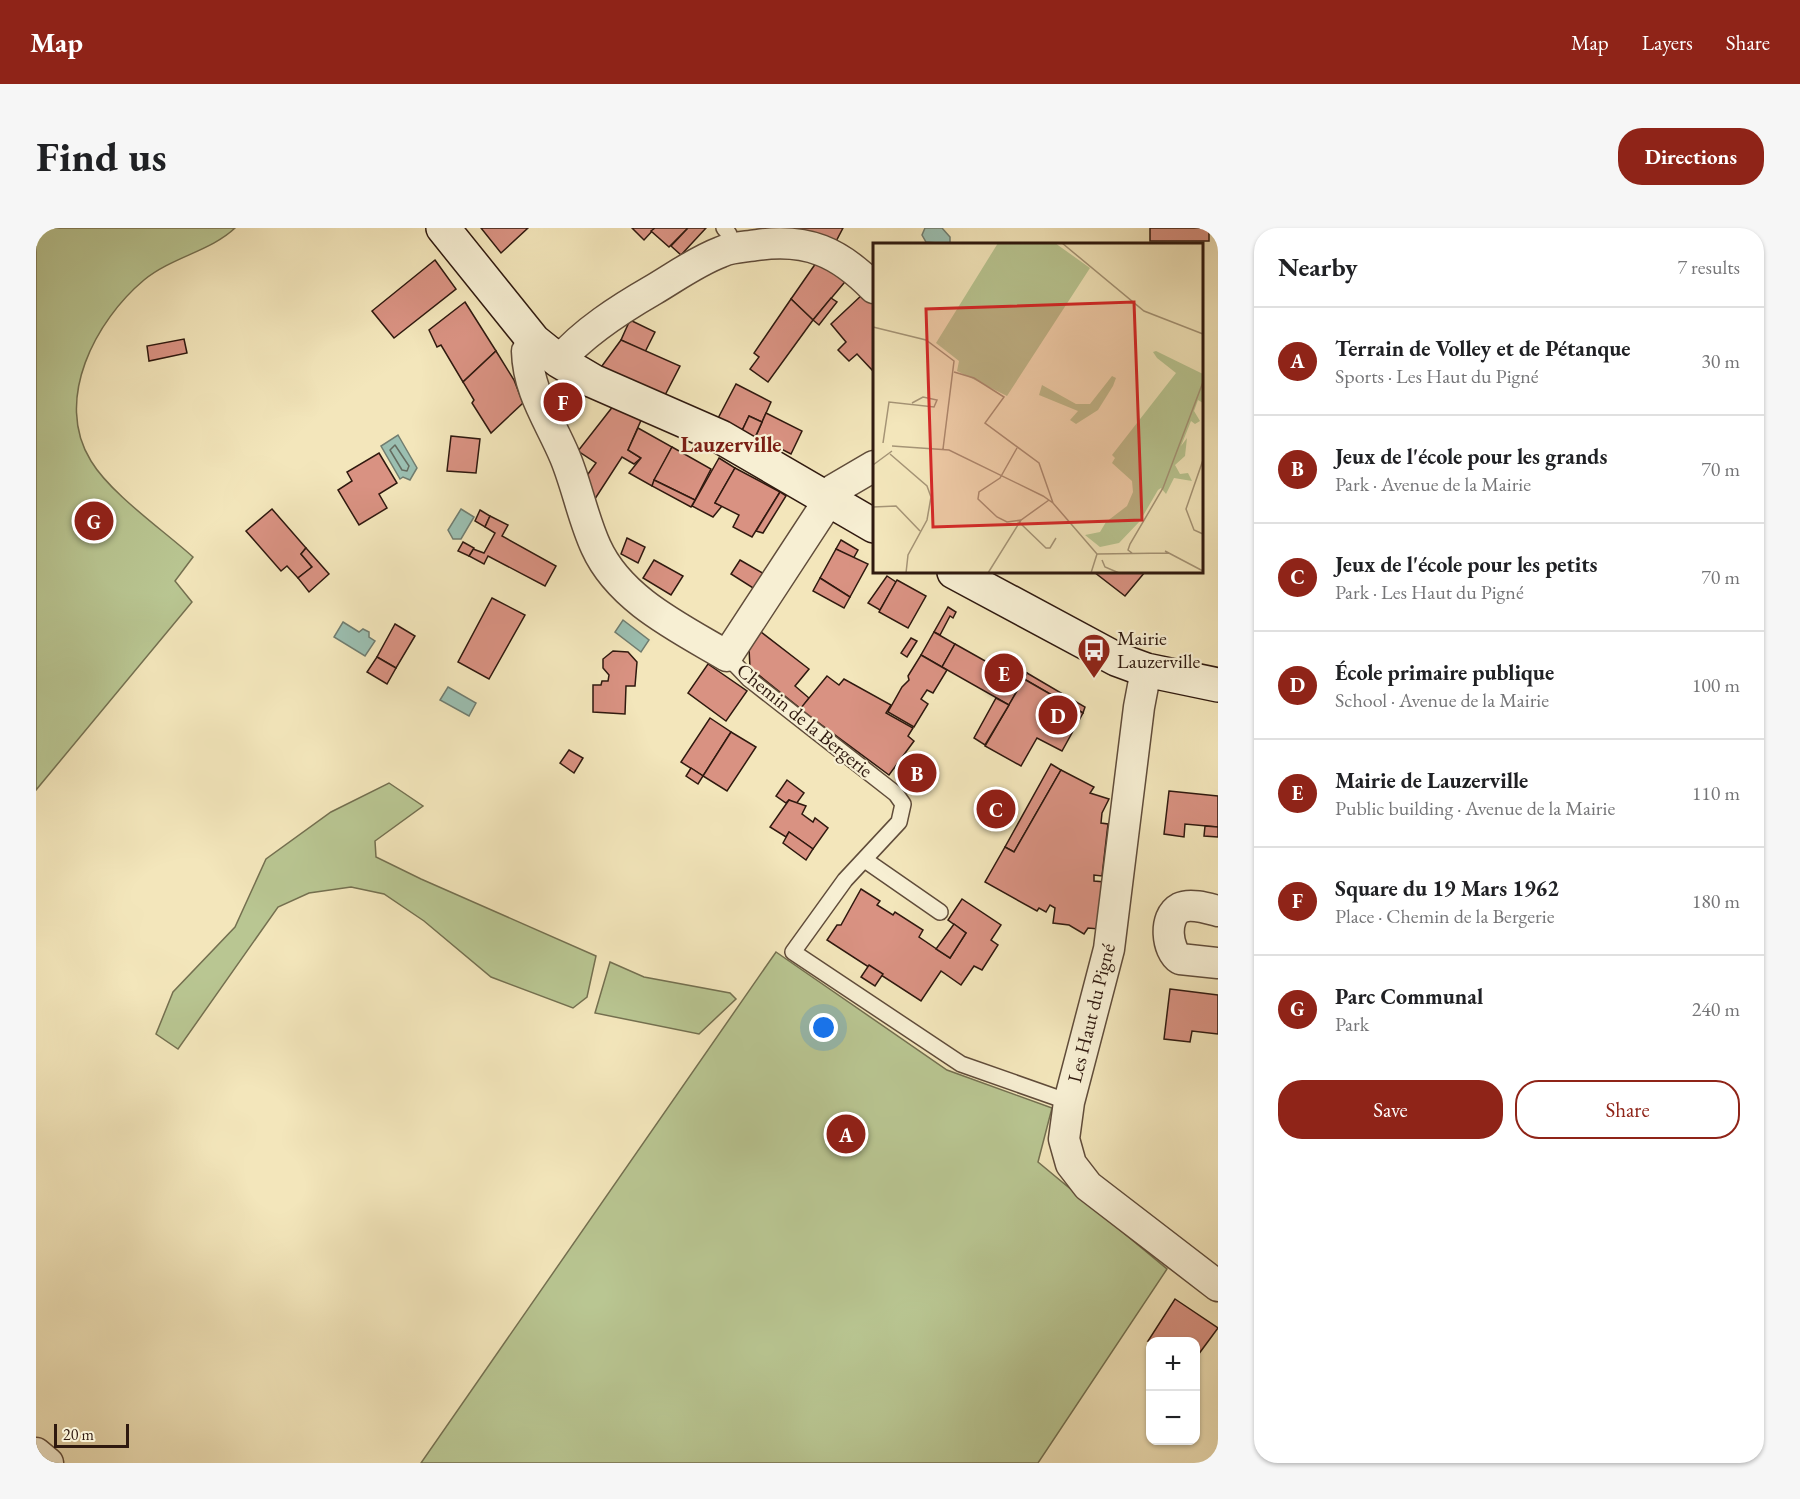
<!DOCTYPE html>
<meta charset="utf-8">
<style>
:root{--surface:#fff;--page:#f6f6f6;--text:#202124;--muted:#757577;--line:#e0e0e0;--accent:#8f2418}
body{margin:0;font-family:"EB Garamond",serif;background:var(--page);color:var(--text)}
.controls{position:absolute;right:18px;bottom:18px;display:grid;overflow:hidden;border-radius:12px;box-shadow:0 2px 4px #0004}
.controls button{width:54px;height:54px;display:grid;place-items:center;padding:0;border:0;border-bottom:2px solid var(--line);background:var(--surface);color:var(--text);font:30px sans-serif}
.scale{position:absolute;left:18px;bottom:15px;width:75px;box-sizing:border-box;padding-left:6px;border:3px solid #2f190f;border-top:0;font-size:16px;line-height:21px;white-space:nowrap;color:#2f190f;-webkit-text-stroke:4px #f7efd3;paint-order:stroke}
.you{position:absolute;left:788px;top:800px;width:21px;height:21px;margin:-15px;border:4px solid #fff;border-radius:50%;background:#1a73e8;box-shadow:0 0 0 9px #1a73e833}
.badge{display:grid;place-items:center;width:39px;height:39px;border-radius:50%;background:var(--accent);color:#fff;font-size:20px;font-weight:700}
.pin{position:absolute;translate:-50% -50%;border:3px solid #fff;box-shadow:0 2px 6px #0006}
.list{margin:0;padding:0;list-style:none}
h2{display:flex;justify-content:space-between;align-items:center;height:78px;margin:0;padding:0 24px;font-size:26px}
h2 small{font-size:20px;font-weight:400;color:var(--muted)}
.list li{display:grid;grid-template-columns:39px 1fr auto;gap:18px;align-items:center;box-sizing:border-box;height:108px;padding:0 24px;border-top:2px solid var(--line)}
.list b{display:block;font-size:22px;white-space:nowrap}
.list p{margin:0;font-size:20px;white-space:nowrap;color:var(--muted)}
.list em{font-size:20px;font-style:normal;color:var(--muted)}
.actions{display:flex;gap:12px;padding:18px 24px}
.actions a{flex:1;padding:14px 0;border:2px solid var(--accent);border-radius:24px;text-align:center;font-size:21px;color:var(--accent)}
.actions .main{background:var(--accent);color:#fff}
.map{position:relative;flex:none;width:1182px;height:1235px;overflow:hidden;border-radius:24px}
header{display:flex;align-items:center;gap:36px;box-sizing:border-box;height:84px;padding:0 30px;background:var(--accent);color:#fff}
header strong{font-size:28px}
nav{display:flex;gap:33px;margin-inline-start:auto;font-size:21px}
.intro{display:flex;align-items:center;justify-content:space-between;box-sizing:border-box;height:144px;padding:0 36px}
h1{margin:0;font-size:42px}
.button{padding:15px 27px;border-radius:24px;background:var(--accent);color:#fff;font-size:21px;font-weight:700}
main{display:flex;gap:36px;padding:0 36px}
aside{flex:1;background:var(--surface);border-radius:24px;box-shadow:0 2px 4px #0004}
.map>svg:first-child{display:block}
.green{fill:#b9c692;stroke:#747050;stroke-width:1.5}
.water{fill:#9bbfb1;stroke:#707d70;stroke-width:1.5}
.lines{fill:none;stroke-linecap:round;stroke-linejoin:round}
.shore{stroke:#656c60;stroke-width:1.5}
.building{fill:#d99282;stroke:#2f190f;stroke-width:1.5}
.lane-casing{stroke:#604c3a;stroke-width:18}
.street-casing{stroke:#604c3a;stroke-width:33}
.secondary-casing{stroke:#2f190f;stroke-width:36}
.lane{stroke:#f7efd3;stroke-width:15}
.street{stroke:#f7efd3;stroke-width:30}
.secondary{stroke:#f7efd3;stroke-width:33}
.labels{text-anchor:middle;stroke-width:4.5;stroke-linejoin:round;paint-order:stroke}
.poi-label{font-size:20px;fill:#2f190f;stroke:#f7efd3;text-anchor:start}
.street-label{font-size:20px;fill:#2f190f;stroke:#f7efd3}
.quarter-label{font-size:22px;font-weight:bold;fill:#7a1f14;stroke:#f7efd3}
.inset-road{fill:none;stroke:#a59476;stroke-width:1.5}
.view{fill:#d62828;fill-opacity:0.15;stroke:#d62828;stroke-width:3}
.inset-edge{fill:none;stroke:#2f190f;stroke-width:3}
</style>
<header>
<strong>Map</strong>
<nav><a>Map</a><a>Layers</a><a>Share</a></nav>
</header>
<div class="intro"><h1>Find us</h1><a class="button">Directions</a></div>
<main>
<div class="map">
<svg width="1182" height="1235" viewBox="0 0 1182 1235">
<rect width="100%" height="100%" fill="#f3e6bb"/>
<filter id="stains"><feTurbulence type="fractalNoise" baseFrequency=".00333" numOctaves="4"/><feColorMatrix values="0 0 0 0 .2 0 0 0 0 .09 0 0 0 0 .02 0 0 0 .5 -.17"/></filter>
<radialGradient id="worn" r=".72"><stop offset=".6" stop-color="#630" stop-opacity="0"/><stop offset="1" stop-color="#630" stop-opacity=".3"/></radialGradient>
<g class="green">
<path d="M6,0H199C175,23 136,29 108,52C60,92 17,172 55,233C75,266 127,302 157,329L139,353L156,374L0,562V7Z"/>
<polygon points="353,555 387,578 339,613 340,629 385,651 560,728 551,769 537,780 455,749 388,693 348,666 315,659 273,665 242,679 142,821 120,806 137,764 199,699 230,631 295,584"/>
<polygon points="740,724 911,842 1016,880 1002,934 1131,1041 1002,1235 385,1235"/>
<polygon points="574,734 608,749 694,765 700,771 663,806 559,785"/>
</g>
<g class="water">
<polygon points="889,0 906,0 914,9 914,16 890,14 886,7"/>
<polygon points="362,207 381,240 374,252 367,249 364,251 345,218"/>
<polygon points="425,281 438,289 425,311 417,311 412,302"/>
<polygon points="587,392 613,412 605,424 579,404"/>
<polygon points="307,394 323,404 327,401 333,404 333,409 339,413 329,428 298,409"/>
<polygon points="412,459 440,475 433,488 404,472"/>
</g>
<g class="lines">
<polygon class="shore" points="359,217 373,238 371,243 366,242 354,222"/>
</g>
<g class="building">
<polygon points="445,0 492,0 465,25"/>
<polygon points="596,0 619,0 608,12"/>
<polygon points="619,0 652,0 633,19 615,3"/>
<polygon points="652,0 670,0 645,27 635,18"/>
<polygon points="750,0 807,0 796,21"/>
<rect x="1114" y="0" width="59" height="13"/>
<polygon points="399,32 420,61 358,110 336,83"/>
<polygon points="780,35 813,49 777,92 755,71"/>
<polygon points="828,65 838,76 838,144 821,126 813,133 802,122 810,114 795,96"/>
<polygon points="795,70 801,74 783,97 777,92"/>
<polygon points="755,71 777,92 732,154 714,141 723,129 718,125"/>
<polygon points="429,74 460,123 427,154 405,117 401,119 393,102"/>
<polygon points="594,92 619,104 609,124 585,112"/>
<polygon points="148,111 151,125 113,133 111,118"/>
<polygon points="585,112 644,138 626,173 563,142"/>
<polygon points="460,123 478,152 487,175 455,205 436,175 438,172 427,154"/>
<polygon points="700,156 735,174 726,194 713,188 703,209 679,196"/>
<polygon points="578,177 606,190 592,222 605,230 598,236 586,229 555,277 547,253 560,235 542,223"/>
<polygon points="730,185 766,203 755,226 720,208"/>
<polygon points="713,188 726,194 716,216 703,209"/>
<polygon points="602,200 636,219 616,258 593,245 605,230 592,222"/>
<polygon points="415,208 444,211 440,245 411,243"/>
<polygon points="636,219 675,241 659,272 618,252"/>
<polygon points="343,225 361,255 343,266 351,280 323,297 302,262 316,253 311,244"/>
<polygon points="683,230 699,240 679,275 686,278 677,289 656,278"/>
<polygon points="699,240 744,264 716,309 697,299 703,287 679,275"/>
<polygon points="618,252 659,272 655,279 616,258"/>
<polygon points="744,264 750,268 727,305 720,303"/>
<polygon points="236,281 270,320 265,326 276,339 262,350 251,338 245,343 210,303"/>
<polygon points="444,282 454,288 449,299 439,293"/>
<polygon points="454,288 472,297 466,308 520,338 509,358 452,328 448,336 433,328 437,321 448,325 459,305 449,299"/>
<polygon points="591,310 609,319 602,335 585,326"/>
<polygon points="805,312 822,322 817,331 800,321"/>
<polygon points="427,314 438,320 433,328 422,323"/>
<polygon points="270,320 293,346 273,364 262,350 276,339 265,326"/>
<polygon points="800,321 832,336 814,369 784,350"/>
<polygon points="618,332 647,348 635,367 607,350"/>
<polygon points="704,332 735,350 725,365 695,346"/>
<polygon points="1058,344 1109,344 1089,368"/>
<polygon points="851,348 860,354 844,382 832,375"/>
<polygon points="784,350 814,369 808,380 777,363"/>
<polygon points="861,352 890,368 872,400 843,384"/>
<polygon points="456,370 489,387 453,451 422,434"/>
<polygon points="912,379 920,384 917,390 914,388 904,407 898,404"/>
<polygon points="359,396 379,408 360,440 341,429"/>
<polygon points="725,404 773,441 759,458 773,470 765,481 714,440 713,420"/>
<polygon points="898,404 919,416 906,439 885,427"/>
<polygon points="875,410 881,413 871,429 865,425"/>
<polygon points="919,416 958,438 964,429 991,445 973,477 906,439"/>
<polygon points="577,423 592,424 601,434 599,458 590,458 589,486 557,484 557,457 565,457 566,453 572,453 573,447 567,440 567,431"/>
<polygon points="885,427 911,442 897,465 891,462 885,471 892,476 878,499 852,484 866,459 873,452 872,448"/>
<polygon points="341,429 360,440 351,456 331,444"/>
<polygon points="672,436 711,463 690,493 652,465"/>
<polygon points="991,445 1049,479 1047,485 988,451"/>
<polygon points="791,448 803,457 808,451 855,477 850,485 877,500 872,508 878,513 853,547 764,481"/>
<polygon points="988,451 1047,485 1026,523 1001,510 985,538 949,518"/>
<polygon points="960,470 973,477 949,517 938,510"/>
<polygon points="674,490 695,504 667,548 645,534"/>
<polygon points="695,504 720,519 691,563 667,548"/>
<polygon points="533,522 547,530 538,545 524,535"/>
<polygon points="1015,536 1025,542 978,624 969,619"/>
<polygon points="655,540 667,548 662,556 650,548"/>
<polygon points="1025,542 1058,559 1054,565 1073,571 1066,585 1065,595 1072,596 1066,648 1058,647 1058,653 1069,654 1063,701 1052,700 1048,706 1033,697 1017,695 1019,680 1014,677 1010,684 1003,680 1001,683 949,654 969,619 978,624"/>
<polygon points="751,552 768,565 760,576 753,572 750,575 740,568"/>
<polygon points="1133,563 1182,568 1182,599 1149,596 1148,609 1128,606"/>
<polygon points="753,572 770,578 766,586 777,594 779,590 792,600 777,621 753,604 750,609 734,599"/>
<polygon points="1169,598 1182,599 1182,609 1168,608"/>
<polygon points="753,604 777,621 770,632 747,615"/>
<polygon points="825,661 844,673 841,677 857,687 859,684 887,702 883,709 914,730 930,705 912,692 926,671 965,697 955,712 962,717 946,742 938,738 925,757 905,743 885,773 791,712 801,697 805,697"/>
<polygon points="918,696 930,705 914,730 900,721"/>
<polygon points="833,737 847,746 839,758 825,749"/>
<polygon points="1134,761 1182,767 1182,806 1156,803 1154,814 1128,811"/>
<polygon points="1139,1071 1182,1100 1162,1127 1160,1125 1160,1114 1112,1113"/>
</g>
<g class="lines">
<defs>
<g id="lane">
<polyline points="688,0 693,6"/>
<polyline points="691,428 713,451 860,566 867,576 863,594 809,652 757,724 925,836 1033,874"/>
<polyline points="829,632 904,684"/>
</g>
<g id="street">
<path d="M498,113L491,123C492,164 514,193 529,229C541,258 547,291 560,319C584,372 644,400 691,428L793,272L797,262L838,238"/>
<path d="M523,133C548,104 584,81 617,62C639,49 661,33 685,24C695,19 709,19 721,17C771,10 803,24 838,60"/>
<polyline points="1110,442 1103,479 1073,721 1033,874 1028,911 1035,936 1052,958 1182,1058"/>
<path d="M1182,683C1171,680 1154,675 1144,680C1127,689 1131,723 1144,731L1182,735"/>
<polyline points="0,1225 12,1235"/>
</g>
<g id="secondary">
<polyline points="407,0 498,113 523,133 557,153 685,209 838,298"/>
<polyline points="918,344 1080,431 1110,442 1182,457"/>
</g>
</defs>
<use href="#lane" class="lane-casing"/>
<use href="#street" class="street-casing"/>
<use href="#secondary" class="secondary-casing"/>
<use href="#lane" class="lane"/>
<use href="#street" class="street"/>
<use href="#secondary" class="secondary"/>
</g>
<defs>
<symbol id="bus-pin" viewBox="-11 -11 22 30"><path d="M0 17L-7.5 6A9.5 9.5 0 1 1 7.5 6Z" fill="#8f2418" stroke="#f7efd3"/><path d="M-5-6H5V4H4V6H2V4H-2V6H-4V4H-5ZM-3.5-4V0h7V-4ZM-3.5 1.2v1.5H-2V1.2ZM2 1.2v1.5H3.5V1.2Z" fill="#fff"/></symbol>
</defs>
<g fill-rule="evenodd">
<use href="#bus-pin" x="1039" y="403" width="38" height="52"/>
</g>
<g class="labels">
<g class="poi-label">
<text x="1081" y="417">Mairie<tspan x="1081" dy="23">Lauzerville</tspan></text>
</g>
<g class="street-label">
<text transform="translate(769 492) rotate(39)" y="7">Chemin de la Bergerie</text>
<text transform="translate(1055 785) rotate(-76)" y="7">Les Haut du Pigné</text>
</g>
<g class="quarter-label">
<text x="695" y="224">Lauzerville</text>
</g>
</g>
<g transform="translate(837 15)">
<rect width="330" height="330" fill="#f3e6bb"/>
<path d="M125,0H182L217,25L134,153L84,128L86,118L63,100ZM283,108L330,131V160L325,157L321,168L327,178L322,181L318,178L308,203L314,195L312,213L302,222L307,231L315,230L319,238L301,235L293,251L288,245L285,247L267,278L246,300L227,304L212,292L227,289L233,279L254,263L260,249L259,238L239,220L242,215L239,212L303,130L284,115L280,109ZM239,133L243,135L240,143L225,167L203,181L197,177L205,168L166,152L169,142L203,161H217Z" fill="#b9c692"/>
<path class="inset-road" d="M189,0L271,68L330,91M0,84L53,97L81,118L70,206M81,129L101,135L131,154L112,180L166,220L180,260M10,200L16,159L61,164L64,157L50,154L39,160M19,203L76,207L170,253L180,260L224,311L296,310M144,205L127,235L106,249L105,256L124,274L134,279L148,277L176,257M17,211L54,243L58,254L54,277L35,312L33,330M330,217L313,266L321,287L330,291M0,222L19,208M0,264L23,263L47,288M147,280L173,305H177L183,295M292,308L330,328M259,310L255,307L257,301L290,245L330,139M229,317L232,324L246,330M115,330L148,277M218,330L224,311"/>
<path class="view" d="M261,59L269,277L60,284L53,66Z"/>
<rect width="330" height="330" class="inset-edge"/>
</g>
<rect width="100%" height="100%" filter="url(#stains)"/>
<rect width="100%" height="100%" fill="url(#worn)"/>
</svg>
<div class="controls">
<button>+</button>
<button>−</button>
</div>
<div class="scale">20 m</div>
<div class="you"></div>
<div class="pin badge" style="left:810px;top:906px">A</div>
<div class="pin badge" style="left:881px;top:545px">B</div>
<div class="pin badge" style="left:960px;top:581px">C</div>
<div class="pin badge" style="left:1022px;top:487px">D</div>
<div class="pin badge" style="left:968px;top:445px">E</div>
<div class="pin badge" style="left:527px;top:174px">F</div>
<div class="pin badge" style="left:58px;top:293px">G</div>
</div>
<aside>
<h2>Nearby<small>7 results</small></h2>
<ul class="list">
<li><span class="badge">A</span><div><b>Terrain de Volley et de Pétanque</b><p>Sports · Les Haut du Pigné</p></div><em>30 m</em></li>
<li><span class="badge">B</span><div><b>Jeux de l'école pour les grands</b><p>Park · Avenue de la Mairie</p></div><em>70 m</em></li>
<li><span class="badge">C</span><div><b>Jeux de l'école pour les petits</b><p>Park · Les Haut du Pigné</p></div><em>70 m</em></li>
<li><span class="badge">D</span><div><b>École primaire publique</b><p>School · Avenue de la Mairie</p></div><em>100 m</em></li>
<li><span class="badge">E</span><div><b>Mairie de Lauzerville</b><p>Public building · Avenue de la Mairie</p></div><em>110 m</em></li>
<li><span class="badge">F</span><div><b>Square du 19 Mars 1962</b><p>Place · Chemin de la Bergerie</p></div><em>180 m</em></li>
<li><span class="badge">G</span><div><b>Parc Communal</b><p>Park</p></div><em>240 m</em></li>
</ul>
<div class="actions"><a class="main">Save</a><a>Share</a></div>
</aside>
</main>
